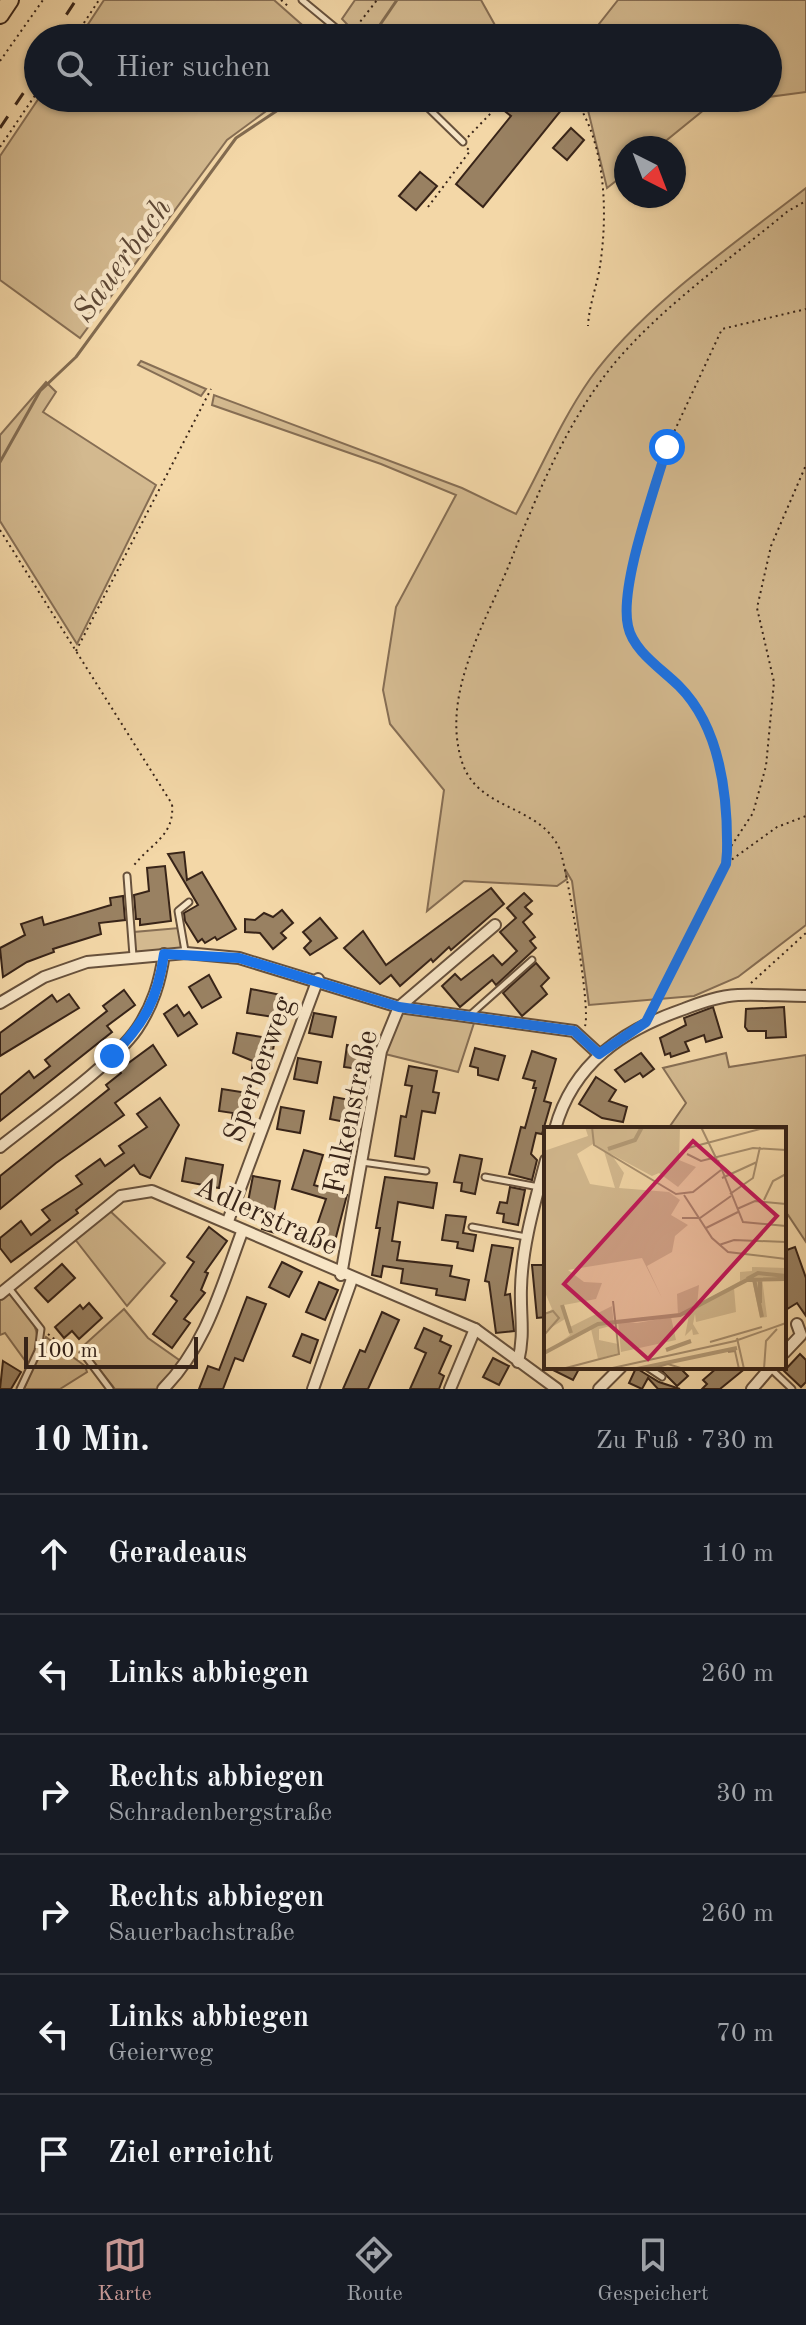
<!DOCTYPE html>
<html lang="de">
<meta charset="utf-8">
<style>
:root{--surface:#171b24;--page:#20242c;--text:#f1f3f6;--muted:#9ea1a6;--line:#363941;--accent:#c59692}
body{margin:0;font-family:"Old Standard TT",serif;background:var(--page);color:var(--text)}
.compass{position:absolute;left:614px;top:136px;width:72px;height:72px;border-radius:50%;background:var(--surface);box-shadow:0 2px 6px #0004;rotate:138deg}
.scale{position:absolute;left:24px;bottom:20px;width:174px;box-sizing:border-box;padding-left:8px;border:4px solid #382418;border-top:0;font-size:22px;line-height:28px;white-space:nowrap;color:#382418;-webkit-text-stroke:6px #f7e5c6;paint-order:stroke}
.stop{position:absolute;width:24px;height:24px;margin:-18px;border:6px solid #1a73e8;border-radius:50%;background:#fff}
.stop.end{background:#1a73e8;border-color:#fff;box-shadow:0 2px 8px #0008}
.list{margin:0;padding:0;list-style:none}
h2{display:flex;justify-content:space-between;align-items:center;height:104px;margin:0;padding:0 32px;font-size:34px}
h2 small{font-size:26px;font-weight:400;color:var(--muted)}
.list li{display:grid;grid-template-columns:52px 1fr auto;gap:24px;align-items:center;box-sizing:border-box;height:120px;padding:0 32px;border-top:2px solid var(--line)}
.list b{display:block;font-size:30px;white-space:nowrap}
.list p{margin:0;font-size:26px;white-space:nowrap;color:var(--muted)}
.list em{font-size:26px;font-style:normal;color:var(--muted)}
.icon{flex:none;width:44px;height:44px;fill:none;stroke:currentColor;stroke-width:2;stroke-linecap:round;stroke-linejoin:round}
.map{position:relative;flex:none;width:806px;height:1389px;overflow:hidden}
.search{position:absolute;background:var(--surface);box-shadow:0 2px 6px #0004;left:24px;right:24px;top:24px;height:88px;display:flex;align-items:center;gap:20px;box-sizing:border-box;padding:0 28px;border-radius:44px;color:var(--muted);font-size:30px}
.sheet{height:824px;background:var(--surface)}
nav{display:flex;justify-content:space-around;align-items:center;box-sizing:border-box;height:112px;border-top:2px solid var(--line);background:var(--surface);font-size:22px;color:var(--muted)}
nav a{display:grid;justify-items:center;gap:4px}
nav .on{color:var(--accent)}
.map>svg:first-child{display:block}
.green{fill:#d3b98f;stroke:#866e54;stroke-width:2}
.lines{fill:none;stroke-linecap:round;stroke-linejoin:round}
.stream{stroke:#826b50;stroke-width:3}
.building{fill:#998162;stroke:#382418;stroke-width:2}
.service-casing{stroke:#67513c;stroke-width:9}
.minor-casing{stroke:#67513c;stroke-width:14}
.trunk-casing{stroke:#382418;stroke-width:20}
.path{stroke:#382418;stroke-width:2;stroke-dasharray:2 4;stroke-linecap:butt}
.service{stroke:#f7e5c6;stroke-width:5}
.minor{stroke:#f7e5c6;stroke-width:10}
.trunk{stroke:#f3d7a7;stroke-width:16}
.rail{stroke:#382418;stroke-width:3;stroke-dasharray:14 14;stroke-linecap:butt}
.route{stroke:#1a73e8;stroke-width:10}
.labels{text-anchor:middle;stroke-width:8;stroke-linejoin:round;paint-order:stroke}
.street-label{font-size:30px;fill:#382418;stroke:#f7e5c6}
.water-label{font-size:32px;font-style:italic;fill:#5d4734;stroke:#f7e5c6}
.inset-river{fill:none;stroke:#b39a76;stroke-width:4}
.inset-road{fill:none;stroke:#a88f6e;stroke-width:2}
.view{fill:#c2185b;fill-opacity:0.15;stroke:#c2185b;stroke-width:4}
.inset-edge{fill:none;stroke:#382418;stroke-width:4}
</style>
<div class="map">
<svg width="806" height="1389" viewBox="0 0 806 1389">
<rect width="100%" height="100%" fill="#f3d7a7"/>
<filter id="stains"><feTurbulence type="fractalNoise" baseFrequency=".0025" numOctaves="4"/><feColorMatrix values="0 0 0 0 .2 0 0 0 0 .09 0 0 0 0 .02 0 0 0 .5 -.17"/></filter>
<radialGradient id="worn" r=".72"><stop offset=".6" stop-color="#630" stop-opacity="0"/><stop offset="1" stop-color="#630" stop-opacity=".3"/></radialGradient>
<g class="green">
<polygon points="104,0 274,0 317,38 79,38"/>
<polygon points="355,0 481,0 496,27 487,38 360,38 342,19"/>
<polygon points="618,0 806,0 806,92 768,97 768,38 588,38"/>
<polygon points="39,98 284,98 227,140 80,338 0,280 0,156"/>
<polygon points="418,98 470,98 463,107 430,111"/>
<polygon points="585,98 760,98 710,105 657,148 626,148 626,173 607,188"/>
<path d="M806,188V925L738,977L694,996L589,1005L572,881L565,869L567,879L557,886L464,881L427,911L444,790L390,724L383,690L396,607L456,495L381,464L212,405L214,395L462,488L516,514C541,469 560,422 590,379C642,307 735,243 806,188Z"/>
<polygon points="141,361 206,389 201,396 138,365"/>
<polygon points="46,382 56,392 43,412 156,485 77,644 0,521 0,435"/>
<polygon points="179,928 184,951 135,954 134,932"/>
<polygon points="402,1011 474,1023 458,1072 385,1054"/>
<polygon points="726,1053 729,1067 806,1055 806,1242 788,1215 784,1216 784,1129 668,1129 686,1103 663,1068"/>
<polygon points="108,1209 165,1263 127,1306 74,1238"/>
<path d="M9,1291C32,1321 47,1328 29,1366L5,1333L0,1335V1298Z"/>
<polygon points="124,1309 148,1338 182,1362 158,1389 115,1389 82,1347"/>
<polygon points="46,1337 85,1366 87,1372 60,1389 24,1389"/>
</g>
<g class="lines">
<g class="stream">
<polyline points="371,38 397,0"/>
<polyline points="0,462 40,391 76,357 236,138 296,98"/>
</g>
</g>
<g class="building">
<polygon points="488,98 551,98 563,108 483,207 456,184 511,116"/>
<polygon points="571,128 584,140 567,160 553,148"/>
<polygon points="420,172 437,186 416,210 399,196"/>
<polygon points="184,852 187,880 202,872 236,929 217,940 215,937 205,943 202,939 198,942 185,921 184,913 198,905 168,854"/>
<polygon points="165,866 171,921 140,925 140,919 136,919 134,895 149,891 147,868"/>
<polygon points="491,888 504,904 451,950 449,947 433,962 431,959 400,986 391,975 380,984 344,948 363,931 386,965"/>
<polygon points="524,893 532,901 525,907 532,914 523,922 535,937 530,941 536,948 496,985 492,980 460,1007 442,986 455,974 461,980 493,955 502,965 517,951 500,932 516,918 507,908"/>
<polygon points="123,896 125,920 99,923 101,934 53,949 54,952 27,962 3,977 0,948 25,935 21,924 42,917 44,925 111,905 110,898"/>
<polygon points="282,910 293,923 281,933 286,938 273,949 260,933 245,932 245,919 255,920 264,913 273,917"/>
<polygon points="320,918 337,938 310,955 304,948 311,941 303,932"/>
<polygon points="536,963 549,978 541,986 547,994 522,1016 503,993"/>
<polygon points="209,975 221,997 202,1008 189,987"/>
<polygon points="251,989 281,995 279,1003 289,1004 287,1019 247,1013"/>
<polygon points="124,990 135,1005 107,1026 112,1032 0,1121 0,1095 29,1071 34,1078 50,1066 45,1060 107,1011 103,1006"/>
<polygon points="69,994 79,1008 0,1056 0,1033 52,995 57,1002"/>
<polygon points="177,1005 184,1016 189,1012 197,1024 178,1036 164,1014"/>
<polygon points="713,1007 722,1037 706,1042 704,1035 685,1042 689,1051 671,1057 670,1053 665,1055 660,1038 686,1025 684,1018"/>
<polygon points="784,1007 786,1037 766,1038 766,1031 748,1031 745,1027 746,1009"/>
<polygon points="314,1013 336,1017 332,1037 309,1033"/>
<polygon points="237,1033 275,1039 269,1072 252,1069 253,1061 233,1053"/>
<polygon points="153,1045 166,1065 115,1103 124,1115 56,1163 0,1209 0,1176 109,1089 106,1085 121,1073 119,1070"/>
<polygon points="347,1045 369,1049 366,1070 344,1067"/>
<polygon points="475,1048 505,1056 498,1080 478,1075 478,1068 470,1066"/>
<polygon points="532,1051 556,1059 544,1101 551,1103 542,1134 536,1133 531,1154 537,1160 532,1180 509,1174 521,1127 525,1128 536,1088 533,1088 535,1081 523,1078"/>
<polygon points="641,1053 654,1069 643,1077 640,1073 625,1082 615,1070"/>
<polygon points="298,1058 321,1062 317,1083 294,1079"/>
<polygon points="409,1066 437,1071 433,1092 439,1093 435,1113 422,1111 414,1159 395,1156 401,1116 406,1117 412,1086 405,1085"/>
<polygon points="596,1077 616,1090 609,1101 627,1107 623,1122 602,1118 579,1104"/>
<polygon points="222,1089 254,1094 250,1121 244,1120 241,1137 230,1130 233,1113 219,1111"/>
<polygon points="334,1097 360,1102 355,1124 330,1119"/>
<polygon points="160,1098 179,1125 150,1178 140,1174 134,1165 76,1210 78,1213 11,1262 0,1248 0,1238 21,1221 31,1235 50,1220 42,1210 82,1184 76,1176 100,1159 105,1166 124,1153 119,1146 147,1127 137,1114"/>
<polygon points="281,1107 304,1111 300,1133 277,1129"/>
<polygon points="304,1150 323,1155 314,1185 347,1195 335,1241 314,1234 326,1199 292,1189"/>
<polygon points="460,1155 482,1159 475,1194 461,1191 462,1183 454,1182"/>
<polygon points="186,1158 223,1165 219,1188 182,1181"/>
<polygon points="253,1176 280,1181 274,1212 247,1207"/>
<polygon points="385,1177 437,1183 433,1208 398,1202 392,1241 400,1242 397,1260 452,1266 450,1276 469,1280 465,1300 436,1295 437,1289 401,1283 403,1269 383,1266 381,1277 372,1275 380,1228 376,1228"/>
<polygon points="510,1187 525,1190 518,1225 503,1222 504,1214 497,1213 500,1202 507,1203"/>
<polygon points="265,1211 278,1214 275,1233 262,1229"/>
<polygon points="446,1215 466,1217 463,1233 476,1235 473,1251 457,1248 458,1242 442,1240"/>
<polygon points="209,1227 227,1241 205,1272 208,1273 201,1290 205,1293 184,1319 190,1323 172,1348 153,1334 177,1301 171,1296 194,1262 187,1257"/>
<polygon points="492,1245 513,1248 505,1295 510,1294 514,1331 496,1333 489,1282 485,1281"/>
<polygon points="795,1247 806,1278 806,1316 797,1303 784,1311 784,1251"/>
<polygon points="282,1262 302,1272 289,1297 269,1287"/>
<polygon points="62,1264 75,1278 48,1302 35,1288"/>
<polygon points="532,1265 546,1265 546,1317 537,1318"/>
<polygon points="319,1282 338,1290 325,1320 306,1312"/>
<polygon points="247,1297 266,1304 243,1361 235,1358 223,1389 199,1389 208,1366 219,1370"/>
<polygon points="89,1303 102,1318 79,1339 72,1331 64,1338 55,1327 80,1305 83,1309"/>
<polygon points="382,1312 399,1320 368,1389 343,1389 360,1350 365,1352"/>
<polygon points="424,1328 442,1336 440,1341 451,1346 439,1373 444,1376 439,1389 410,1389 426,1353 415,1348"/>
<polygon points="302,1334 318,1340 310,1363 293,1356"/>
<polygon points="800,1354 806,1360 806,1382 801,1387 784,1371"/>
<polygon points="493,1358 509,1366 499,1385 483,1377"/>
<polygon points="3,1361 21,1372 11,1389 0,1389"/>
<polygon points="547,1367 580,1367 573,1380"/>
<polygon points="658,1367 679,1367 688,1376 677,1386"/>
<polygon points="718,1367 747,1367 720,1389 702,1389 707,1384 703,1380"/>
<polygon points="636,1368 659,1382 680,1389 658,1389 648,1378 642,1389 629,1383"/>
</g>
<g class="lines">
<defs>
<g id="service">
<polyline points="302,0 348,38"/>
<polyline points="418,98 463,142"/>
<polyline points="127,876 133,956"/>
<polyline points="185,951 178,911 189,902"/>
<polyline points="470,1015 532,960"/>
<polyline points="362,1162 426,1171"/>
<polyline points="485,1177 539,1187"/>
<polyline points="472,1227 526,1237"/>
<polyline points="9,1288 41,1329 38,1351 20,1389"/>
<polyline points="83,1353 110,1389"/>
<polyline points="647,1367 662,1377"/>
<polyline points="771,1369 792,1389"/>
</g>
<g id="minor">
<polyline points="0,1003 44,977 87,962 186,953 239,958 399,1007 574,1031 599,1054"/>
<path d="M555,1129C573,1063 623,1030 684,1009C702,1002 719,996 738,995C760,994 783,996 806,996"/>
<path d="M0,1147C36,1118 113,1064 137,1029C153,1005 160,982 164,954"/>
<polyline points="228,1221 318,979"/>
<polyline points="341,1275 381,1051 399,1007 495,925"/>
<polyline points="0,1294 121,1196 152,1191 475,1329 557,1389"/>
<polyline points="784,1353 801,1335 797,1324"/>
<path d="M518,1362C525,1333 520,1317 521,1288C522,1245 535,1202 546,1160"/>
<path d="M163,1389C206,1346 221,1288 242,1232"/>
<polyline points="313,1389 352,1279"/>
<polyline points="450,1389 475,1329"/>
<polyline points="599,1389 621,1367"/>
<polyline points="752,1389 771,1367"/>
</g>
<polyline id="trunk" points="0,15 10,0"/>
</defs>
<use href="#service" class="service-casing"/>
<use href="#minor" class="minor-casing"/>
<use href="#trunk" class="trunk-casing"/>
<g class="path">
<polyline points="281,0 288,6"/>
<polyline points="353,31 377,0"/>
<polyline points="74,38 99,0"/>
<polyline points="0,61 43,0"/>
<path d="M574,98C606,143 608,213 600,266C597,286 589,305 588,326"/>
<polyline points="468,137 491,113 483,98"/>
<polyline points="0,147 38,91"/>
<polyline points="428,207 470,151 467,148"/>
<path d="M0,530L172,804C175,837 149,844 132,868"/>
<polyline points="76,651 211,389"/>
<polyline points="728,851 753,813 766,766 774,682 757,608 771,546 806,465"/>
<polyline points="727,863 777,827 806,816"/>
<polyline points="751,983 806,933"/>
<polyline points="650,1011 726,864 727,830 720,766 703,717 680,687 652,663 628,626 632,568 667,447 722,329 806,309"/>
<path d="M585,1026C591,1007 568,878 561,853C559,845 551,834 544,828C516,804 475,802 462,762C440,693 487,621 511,560C540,487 573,407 627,349C675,297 734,256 788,211L806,201"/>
<polyline points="48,1334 75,1355"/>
</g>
<use href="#service" class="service"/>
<use href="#minor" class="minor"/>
<use href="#trunk" class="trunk"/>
<g class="rail">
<polyline points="51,38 76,0"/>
<polyline points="0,128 38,71"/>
</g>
</g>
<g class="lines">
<path class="route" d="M112,1056C144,1024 158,999 164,954L239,958L399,1007L574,1031L599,1054L646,1022L726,864L727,852C728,796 720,727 679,686C662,669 633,651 628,626C619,586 655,489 667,447"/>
</g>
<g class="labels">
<g class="street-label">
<text transform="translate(258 1069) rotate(-70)" y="10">Sperberweg</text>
<text transform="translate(350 1112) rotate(-78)" y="10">Falkenstraße</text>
<text transform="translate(267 1215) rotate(24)" y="10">Adlerstraße</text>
</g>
<g class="water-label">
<text transform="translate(121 259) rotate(-54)" y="11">Sauerbach</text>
</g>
</g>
<g transform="translate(544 1127)">
<rect width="242" height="242" fill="#f3d7a7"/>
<path d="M41,0H136L135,33L152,40L134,60L115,46L108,49L67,27L80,46L75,61L125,65L136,73L127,88L144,98L131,109L128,125L103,139L118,171L98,131L24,143L40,155L58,156L52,172L20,178L26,200L68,179L70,198L55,202V213L74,217V226L54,232L47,202L0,227L26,208L21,192L0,205V189L8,182L0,163V24L44,9ZM49,17L60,24L71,61L46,57L33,27ZM208,140L242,141V154L218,151L223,190L216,191L208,152L190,161L192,185L152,195L151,187L149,197L155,207L149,208L148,202L141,209L145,188H134L133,167L155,158L153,178L196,154V145L208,144ZM127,190L132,213L77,225L74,194L93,196Z" fill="#d3b98f" fill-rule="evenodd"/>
<path class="inset-river" d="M64,22L91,13L98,0M216,151V176M203,152L214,146L242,149M210,152L218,190M18,178L27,206M122,223L147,214M0,226L54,197L136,188L203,153L242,152M93,242L193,221"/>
<path class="inset-road" d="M48,0L50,18L132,67L149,65L177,43M157,0L173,33M144,21L216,2H242M143,27L157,34L209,21L242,23M174,33L199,95L242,99M178,51L213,35M186,67L209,51L216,20M140,68L168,111L184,125L242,132M220,73L229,54L242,47M193,82L211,74L242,77M138,91H156L187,69M162,101L194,85M175,118L190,113L242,115M0,187L9,184L15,191L0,208M193,211L200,242M166,215L218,200M184,225L191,224L195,242M18,242L75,227L69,174M64,242L191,214L242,196M107,242L124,237L140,242M220,242L222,214L233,202"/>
<path class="view" d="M149,14L233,89L104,232L20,157Z"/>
<rect width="242" height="242" class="inset-edge"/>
</g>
<rect width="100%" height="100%" filter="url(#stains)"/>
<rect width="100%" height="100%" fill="url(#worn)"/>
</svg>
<svg class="compass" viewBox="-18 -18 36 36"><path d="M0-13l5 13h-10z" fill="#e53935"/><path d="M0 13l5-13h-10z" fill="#9ea1a6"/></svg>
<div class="scale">100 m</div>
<div class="stop" style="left:667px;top:447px"></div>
<div class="stop end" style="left:112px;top:1056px"></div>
<div class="search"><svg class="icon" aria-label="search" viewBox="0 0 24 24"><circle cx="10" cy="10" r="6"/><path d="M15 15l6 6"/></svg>Hier suchen</div>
</div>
<section class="sheet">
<h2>10 Min.<small>Zu Fuß · 730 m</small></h2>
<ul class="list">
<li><svg class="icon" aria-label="ahead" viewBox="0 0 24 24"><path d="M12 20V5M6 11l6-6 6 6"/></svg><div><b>Geradeaus</b></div><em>110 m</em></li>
<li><svg class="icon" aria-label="left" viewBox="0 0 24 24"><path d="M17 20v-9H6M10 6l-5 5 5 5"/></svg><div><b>Links abbiegen</b></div><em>260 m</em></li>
<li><svg class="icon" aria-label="right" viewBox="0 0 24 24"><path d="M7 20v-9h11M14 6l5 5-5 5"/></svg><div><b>Rechts abbiegen</b><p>Schradenbergstraße</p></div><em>30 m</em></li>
<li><svg class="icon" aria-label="right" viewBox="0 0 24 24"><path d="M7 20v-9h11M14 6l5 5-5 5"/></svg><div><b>Rechts abbiegen</b><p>Sauerbachstraße</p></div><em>260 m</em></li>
<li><svg class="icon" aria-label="left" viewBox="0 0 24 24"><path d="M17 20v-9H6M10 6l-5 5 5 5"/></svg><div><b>Links abbiegen</b><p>Geierweg</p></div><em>70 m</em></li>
<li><svg class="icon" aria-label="arrive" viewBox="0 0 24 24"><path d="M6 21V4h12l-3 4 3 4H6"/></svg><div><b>Ziel erreicht</b></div></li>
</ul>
</section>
<nav>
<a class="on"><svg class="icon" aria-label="map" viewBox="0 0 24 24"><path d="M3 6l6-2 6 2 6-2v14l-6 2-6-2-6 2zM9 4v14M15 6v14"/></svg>Karte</a>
<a><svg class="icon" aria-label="directions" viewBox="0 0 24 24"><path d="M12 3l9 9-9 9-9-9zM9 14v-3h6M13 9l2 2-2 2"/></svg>Route</a>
<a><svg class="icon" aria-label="saved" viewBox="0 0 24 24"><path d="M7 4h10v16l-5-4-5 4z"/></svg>Gespeichert</a>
</nav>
